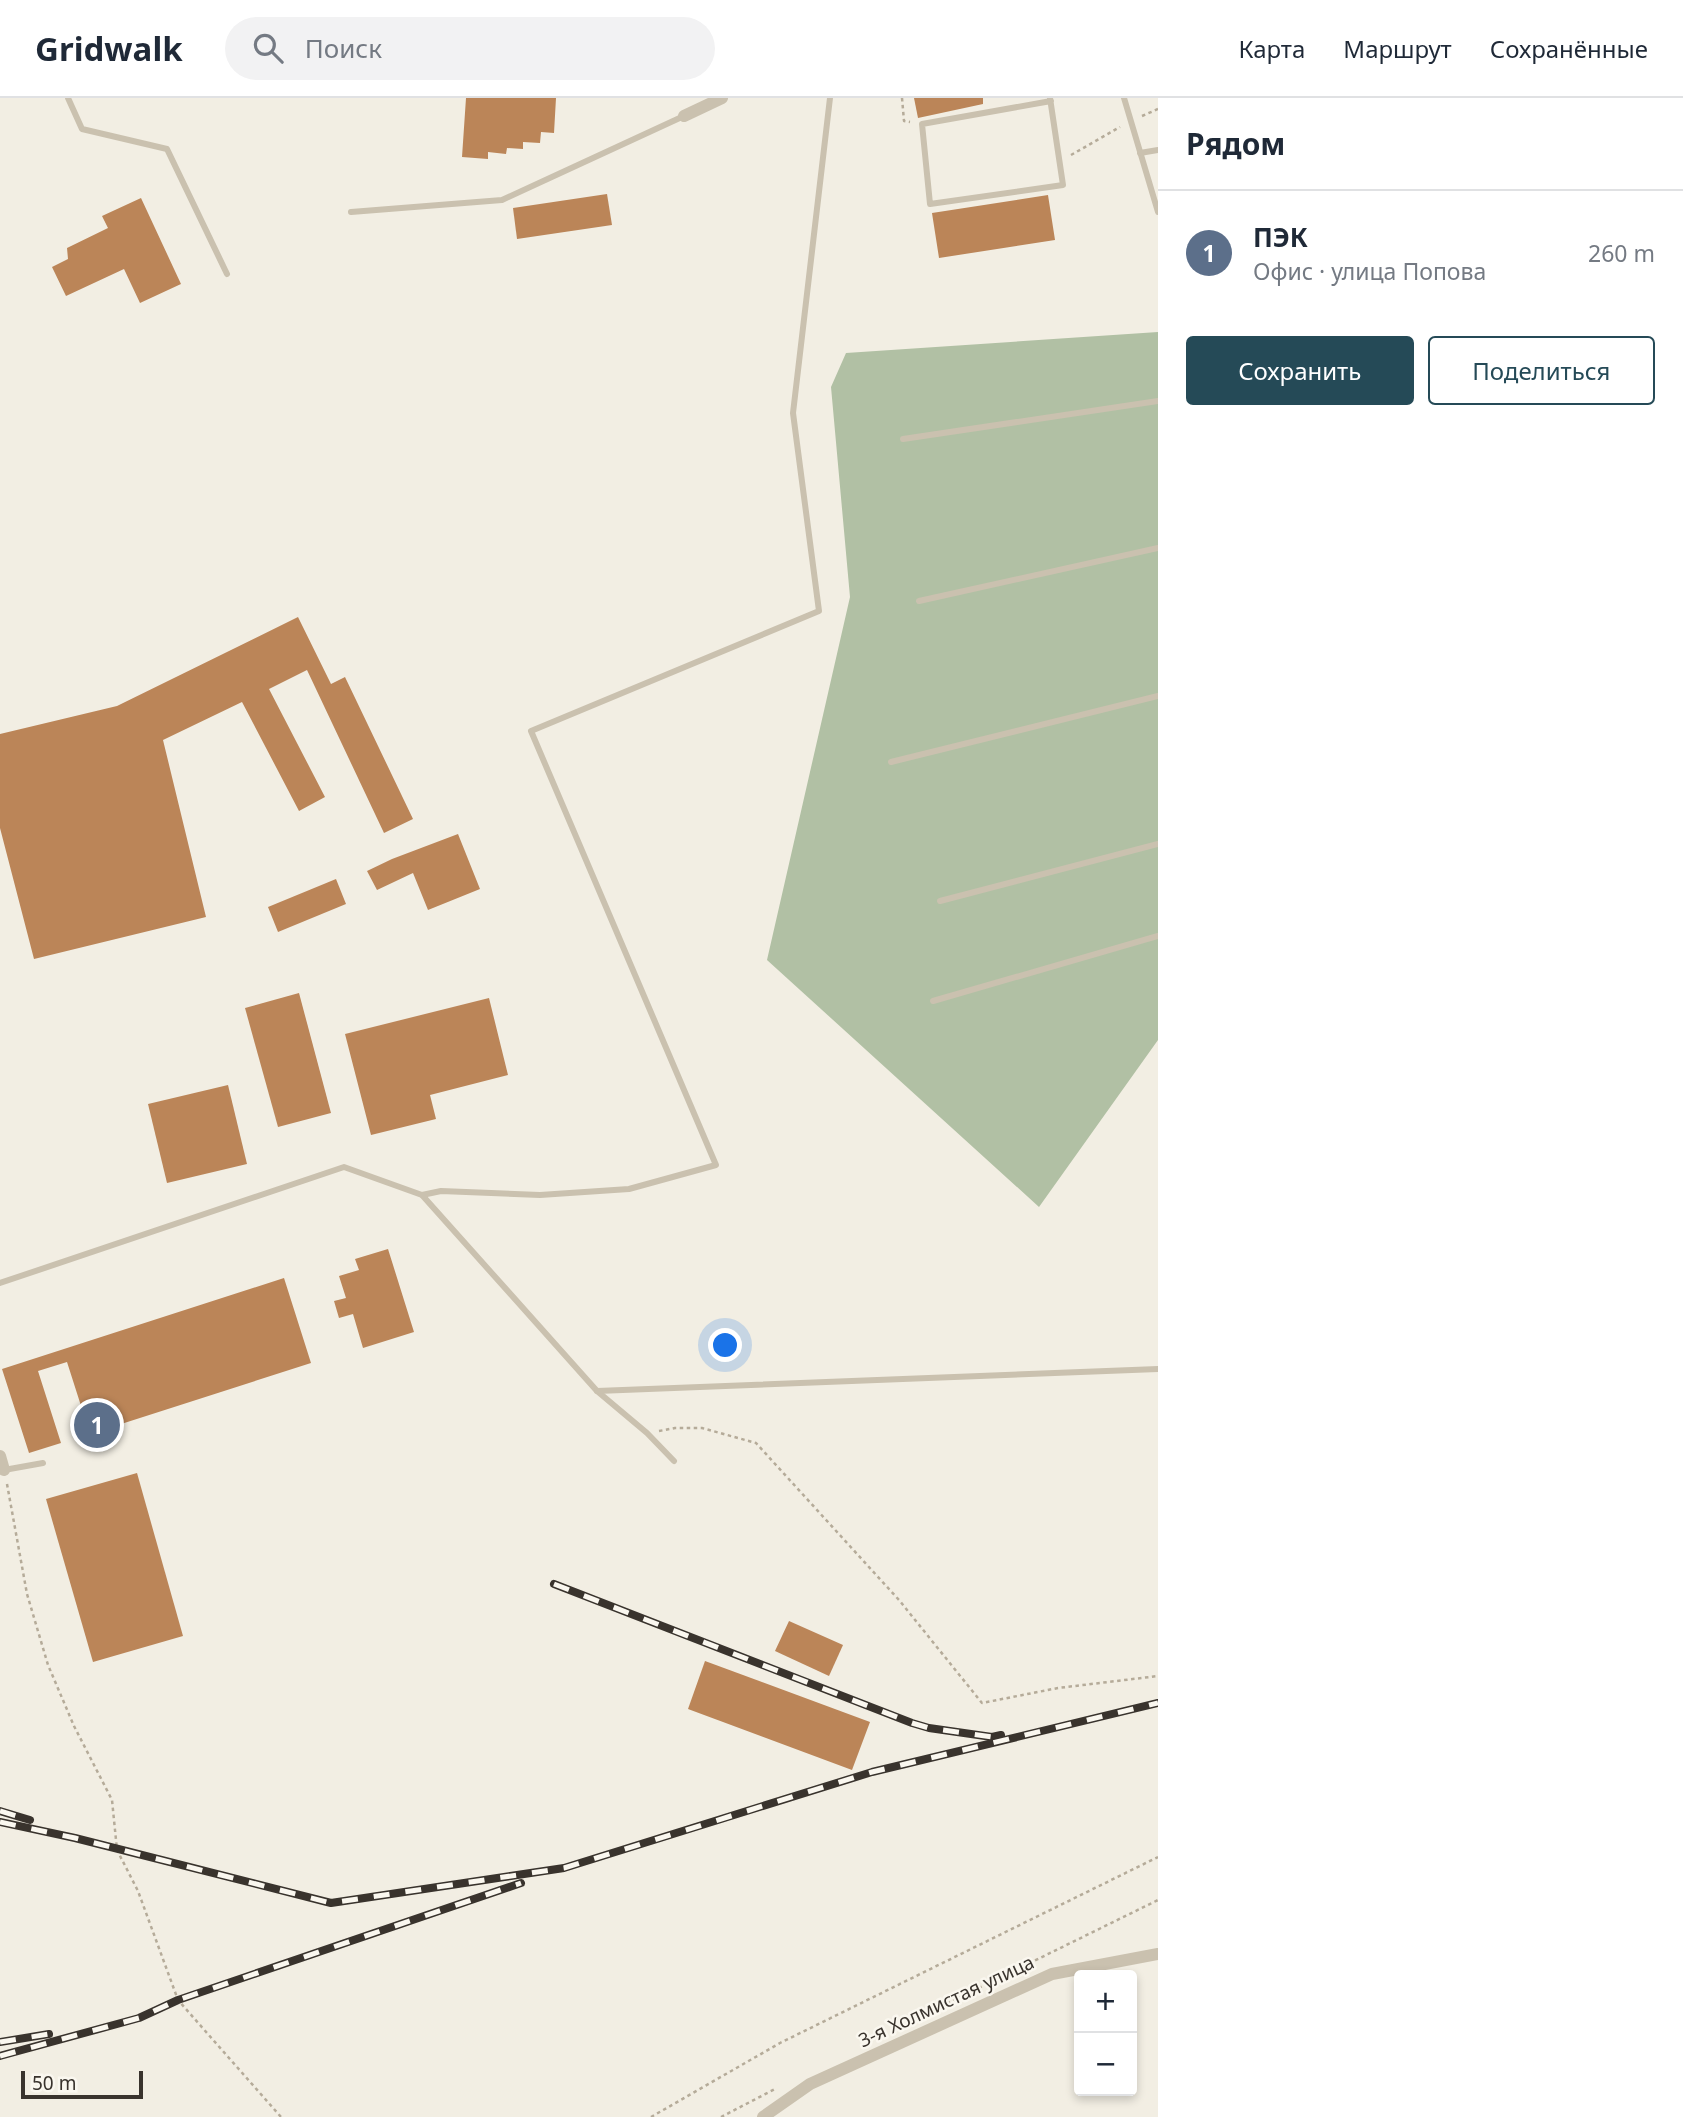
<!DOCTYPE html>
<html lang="ru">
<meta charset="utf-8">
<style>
:root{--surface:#fff;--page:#f2f2f3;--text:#1f2937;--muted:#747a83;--line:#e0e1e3;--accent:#254a57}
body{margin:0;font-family:"Noto Sans",sans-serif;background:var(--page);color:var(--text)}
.controls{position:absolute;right:21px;bottom:21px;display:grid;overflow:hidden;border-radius:7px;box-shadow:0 4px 10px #0003}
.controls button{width:63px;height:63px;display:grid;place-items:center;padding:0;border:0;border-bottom:2px solid var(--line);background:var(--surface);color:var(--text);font:35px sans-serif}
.scale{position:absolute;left:21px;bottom:18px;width:122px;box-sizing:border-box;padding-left:7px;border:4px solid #39332d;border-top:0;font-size:19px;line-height:24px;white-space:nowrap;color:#39332d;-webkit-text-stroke:5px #faf7ef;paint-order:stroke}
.you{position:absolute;left:726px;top:1248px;width:24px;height:24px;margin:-18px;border:5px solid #fff;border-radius:50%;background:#1a73e8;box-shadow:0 0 0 10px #1a73e833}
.badge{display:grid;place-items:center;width:46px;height:46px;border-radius:50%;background:var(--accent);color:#fff;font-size:23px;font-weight:700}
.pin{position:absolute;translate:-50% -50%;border:4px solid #fff;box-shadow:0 2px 7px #0006}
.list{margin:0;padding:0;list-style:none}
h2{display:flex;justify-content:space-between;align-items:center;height:91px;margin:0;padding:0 28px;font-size:30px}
h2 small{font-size:23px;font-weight:400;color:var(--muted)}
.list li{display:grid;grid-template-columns:46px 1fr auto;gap:21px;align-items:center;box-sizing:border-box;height:126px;padding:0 28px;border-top:2px solid var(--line)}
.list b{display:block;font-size:26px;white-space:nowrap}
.list p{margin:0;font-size:23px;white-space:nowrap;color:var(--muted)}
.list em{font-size:23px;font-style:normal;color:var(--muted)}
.actions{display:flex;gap:14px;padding:21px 28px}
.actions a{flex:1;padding:16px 0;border:2px solid var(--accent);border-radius:7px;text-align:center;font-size:24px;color:var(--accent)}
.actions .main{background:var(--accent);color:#fff}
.icon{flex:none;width:38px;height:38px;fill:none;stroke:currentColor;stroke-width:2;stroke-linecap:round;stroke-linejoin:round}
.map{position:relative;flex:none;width:1158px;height:2019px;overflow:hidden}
header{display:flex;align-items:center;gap:42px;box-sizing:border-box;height:98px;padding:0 35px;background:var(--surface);border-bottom:2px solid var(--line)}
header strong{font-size:33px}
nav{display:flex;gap:38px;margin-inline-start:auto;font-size:24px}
.search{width:490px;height:63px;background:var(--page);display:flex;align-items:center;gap:18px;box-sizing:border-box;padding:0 24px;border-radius:38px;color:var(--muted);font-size:26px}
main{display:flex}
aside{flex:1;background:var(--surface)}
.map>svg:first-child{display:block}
.green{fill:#b1c0a4}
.building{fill:#bb8558}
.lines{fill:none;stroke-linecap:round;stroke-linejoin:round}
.path{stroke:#b5ab99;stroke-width:2.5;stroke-dasharray:3.5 3.5;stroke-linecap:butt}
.service{stroke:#cac1af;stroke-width:6}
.minor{stroke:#cac1af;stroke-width:12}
.rail-casing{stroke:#39332d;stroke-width:8}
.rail{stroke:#faf7ef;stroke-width:5;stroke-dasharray:16;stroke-linecap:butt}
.labels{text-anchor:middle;stroke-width:5;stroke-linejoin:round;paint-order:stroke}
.street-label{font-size:19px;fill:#39332d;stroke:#faf7ef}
</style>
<header>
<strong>Gridwalk</strong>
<div class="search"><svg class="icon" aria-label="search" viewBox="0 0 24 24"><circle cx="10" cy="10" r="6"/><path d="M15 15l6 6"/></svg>Поиск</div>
<nav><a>Карта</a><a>Маршрут</a><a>Сохранённые</a></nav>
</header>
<main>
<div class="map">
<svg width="1158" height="2019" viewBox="0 0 1158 2019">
<rect width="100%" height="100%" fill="#f2eee3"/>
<polygon class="green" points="1158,234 1158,942 1039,1109 767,862 850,499 831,289 846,255"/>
<g class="building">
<polygon points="466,0 556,0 554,35 541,34 540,45 523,44 523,51 507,50 506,56 488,54 488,61 462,59"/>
<polygon points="914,0 983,0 983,6 918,20"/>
<polygon points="607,96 612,127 517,141 513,110"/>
<polygon points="1048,97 1055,142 939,160 932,115"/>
<polygon points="141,100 181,186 140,205 124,171 66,198 52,169 68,161 67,150 108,130 102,118"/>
<polygon points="298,519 331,586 345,579 413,721 384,735 307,572 269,591 325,699 299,713 242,604 163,642 206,819 34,861 0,730 0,636 117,608"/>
<polygon points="458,736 480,791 428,812 413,775 377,792 367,773 392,761"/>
<polygon points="336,781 346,806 278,834 268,809"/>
<polygon points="299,895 331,1015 278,1029 245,910"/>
<polygon points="489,900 508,977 430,997 436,1021 371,1037 345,936"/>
<polygon points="228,987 247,1066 167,1085 148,1006"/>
<polygon points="388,1151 414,1234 363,1250 353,1216 339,1220 334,1203 346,1200 339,1178 359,1172 355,1161"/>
<polygon points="284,1180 311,1265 90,1336 67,1264 38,1273 61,1345 29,1355 2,1271"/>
<polygon points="137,1375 183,1538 93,1564 46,1401"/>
<polygon points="789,1523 843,1547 829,1578 775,1553"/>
<polygon points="705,1563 870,1624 852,1672 688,1611"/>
</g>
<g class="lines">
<g class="path">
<polyline points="902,0 904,23 910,24"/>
<polyline points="1142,18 1158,11"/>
<polyline points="1071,57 1120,29"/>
<polyline points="659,1333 675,1330 702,1330 756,1345 899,1502 982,1605 1058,1590 1158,1578"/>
<polyline points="7,1386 27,1496 48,1567 74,1628 112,1702 117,1752 138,1793 178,1902 281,2019"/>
<polyline points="922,1918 1158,1802"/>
<polyline points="651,2019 780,1945 1158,1759"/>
<polyline points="721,2019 775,1991"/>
</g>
<g class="service">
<polyline points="68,0 82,31 167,51 227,176"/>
<polyline points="1050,0 1063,87 930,106 922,26 1051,3"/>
<polyline points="1124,0 1158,114"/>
<polyline points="1140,55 1158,52"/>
<polyline points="351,114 502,102 684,18"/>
<polyline points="903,341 1158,303"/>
<polyline points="919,503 1158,450"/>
<polyline points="891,664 1158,598"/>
<polyline points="940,803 1158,746"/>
<polyline points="933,903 1158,838"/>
<polyline points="422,1097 441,1093 540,1097 629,1091 716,1067 531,633 819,513 793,315 830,0"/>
<polyline points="0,1185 344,1069 422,1097 597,1293 647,1335 674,1363"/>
<polyline points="597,1293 1158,1271"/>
<polyline points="4,1372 43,1365"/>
</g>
<g class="minor">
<polyline points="684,18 722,0"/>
<polyline points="0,1358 4,1372"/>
<polyline points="763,2019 810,1986 1052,1876 1158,1856"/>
</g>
<defs>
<g id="rail">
<polyline points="554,1486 912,1625 929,1630 992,1639 1001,1637"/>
<polyline points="0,1713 30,1722"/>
<polyline points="0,1724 75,1740 331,1805 564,1770 872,1674 1158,1605"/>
<polyline points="0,1944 49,1936"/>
<polyline points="0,1958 139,1920 178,1902 521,1785"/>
</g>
</defs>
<use href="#rail" class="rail-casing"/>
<use href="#rail" class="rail"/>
</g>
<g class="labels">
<g class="street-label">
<text transform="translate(946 1903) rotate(-25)" y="7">3-я Холмистая улица</text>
</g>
</g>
</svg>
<div class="controls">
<button>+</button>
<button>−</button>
</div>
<div class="scale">50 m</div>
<div class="you"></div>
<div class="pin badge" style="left:97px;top:1327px;background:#5c6f8a">1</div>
</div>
<aside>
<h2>Рядом<small></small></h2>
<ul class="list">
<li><span class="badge" style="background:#5c6f8a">1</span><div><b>ПЭК</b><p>Офис · улица Попова</p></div><em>260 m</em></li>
</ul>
<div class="actions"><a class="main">Сохранить</a><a>Поделиться</a></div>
</aside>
</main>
